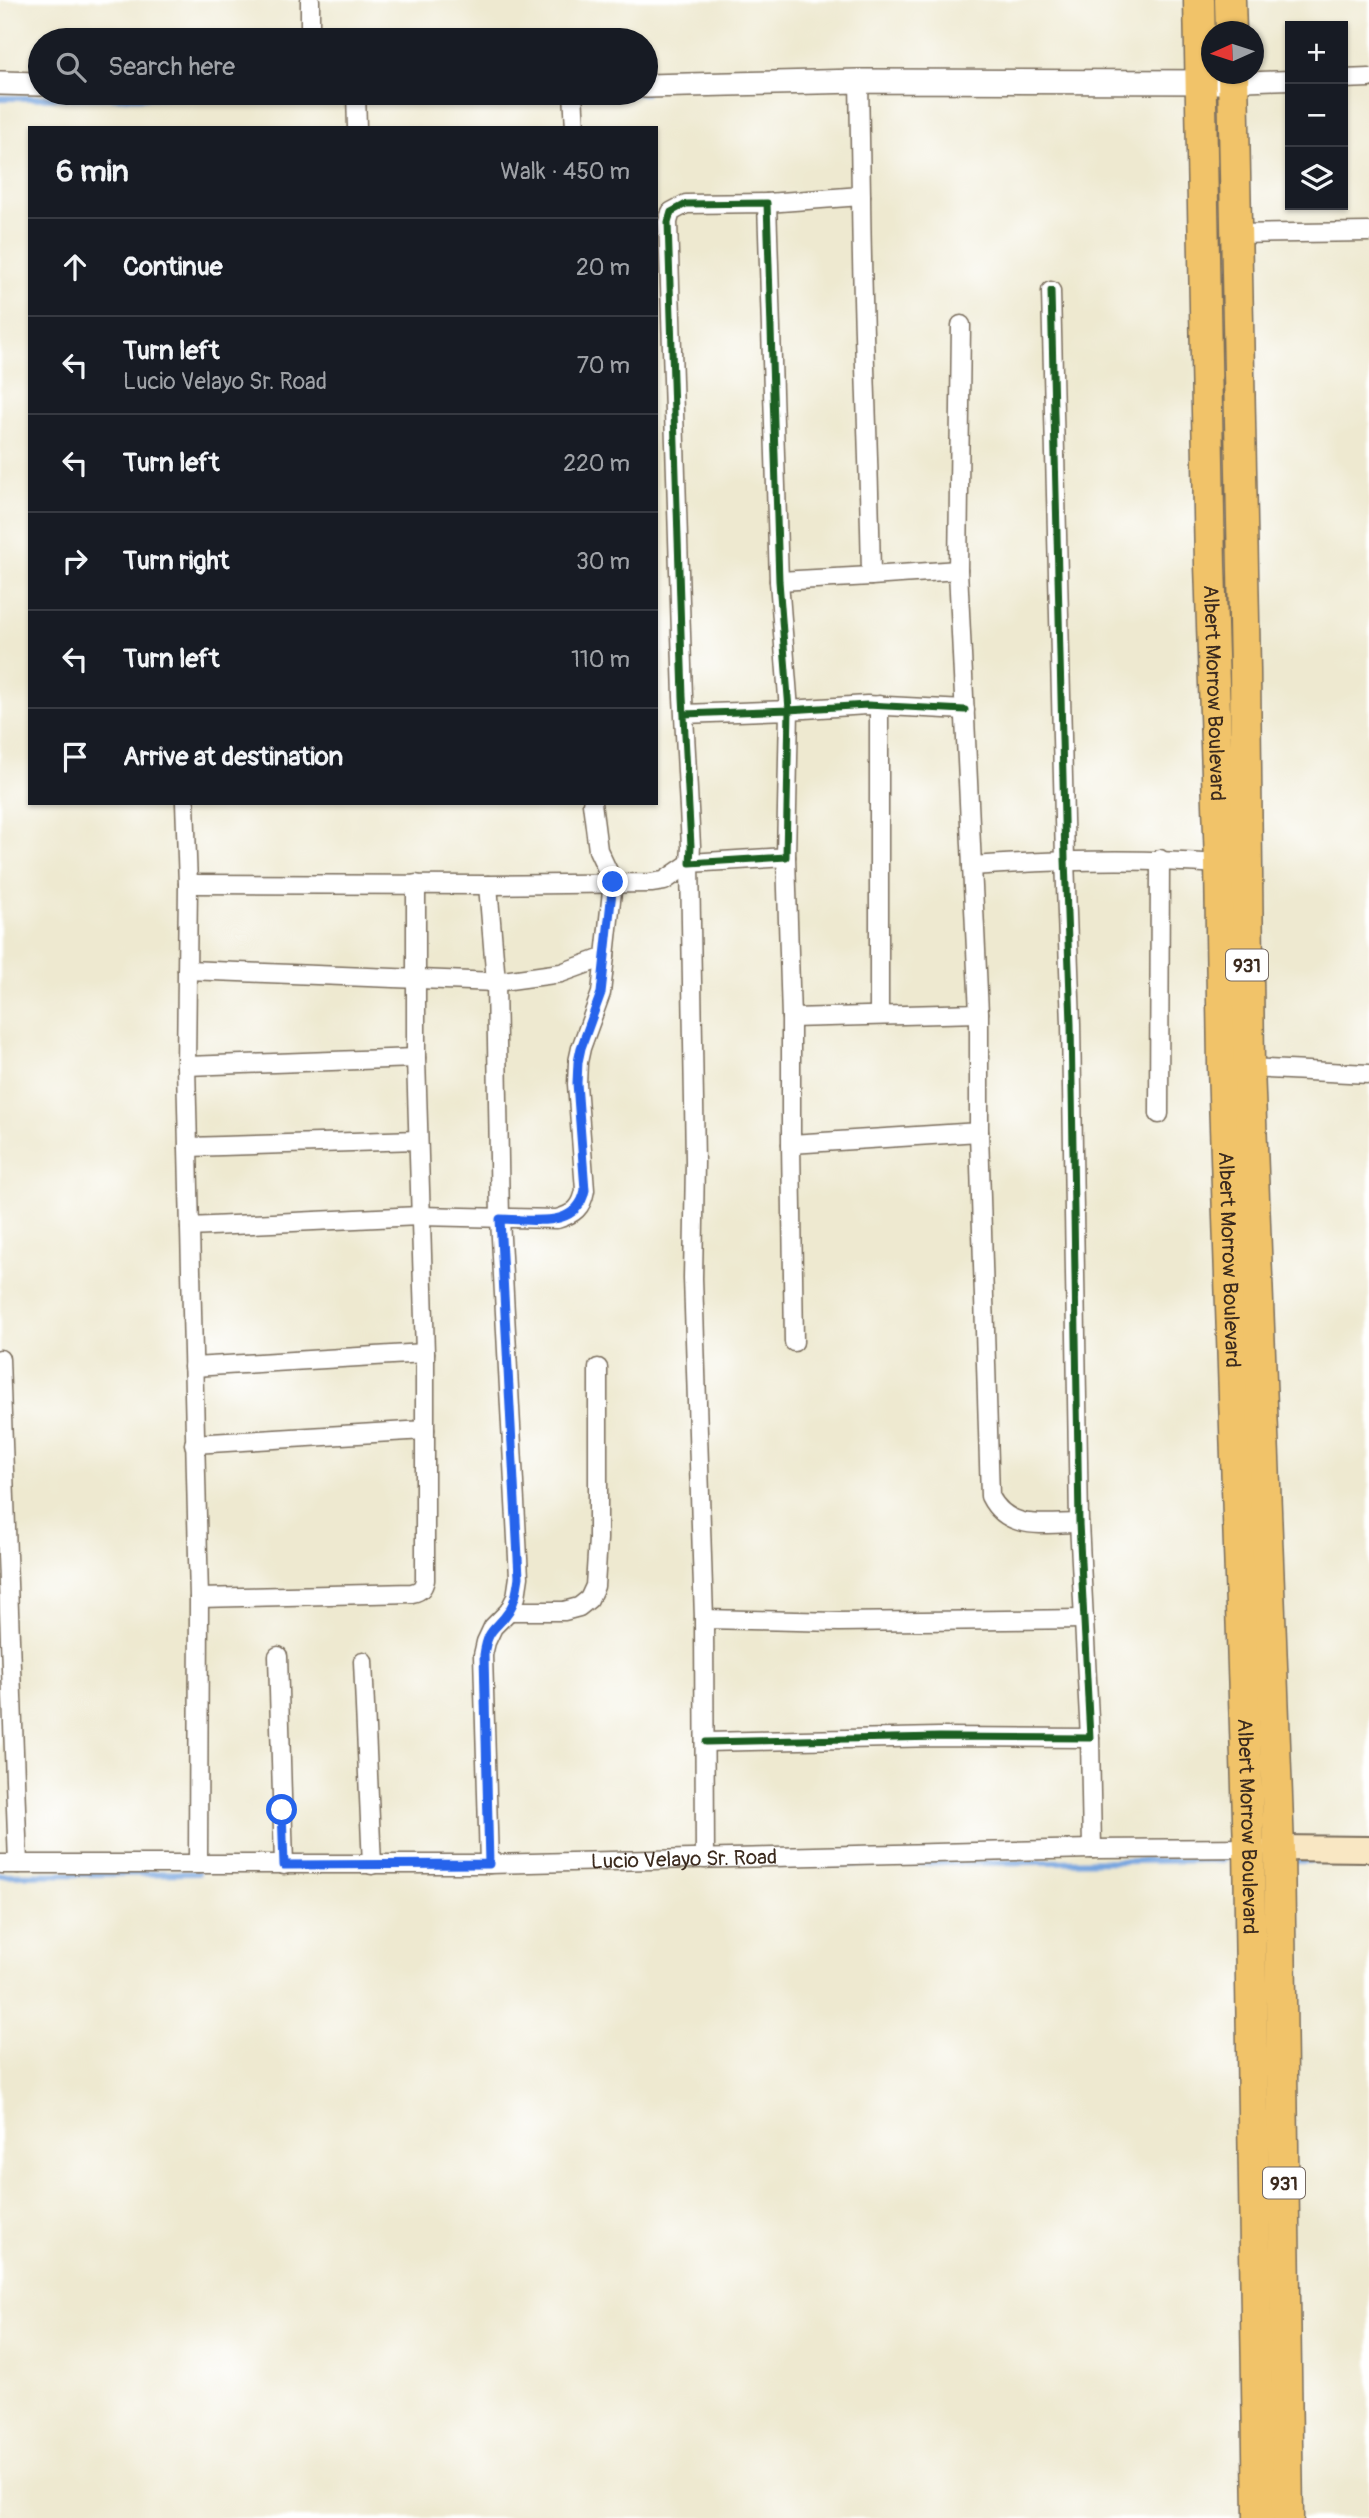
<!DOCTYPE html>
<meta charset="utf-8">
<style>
:root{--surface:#171b24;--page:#242831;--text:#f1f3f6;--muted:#9ea1a6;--line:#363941}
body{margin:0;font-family:Pangolin,sans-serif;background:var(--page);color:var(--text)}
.controls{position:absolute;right:21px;top:21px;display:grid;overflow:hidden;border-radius:0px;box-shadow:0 2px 5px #0004}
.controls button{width:63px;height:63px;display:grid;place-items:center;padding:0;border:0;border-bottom:2px solid var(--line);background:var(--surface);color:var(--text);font:35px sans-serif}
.compass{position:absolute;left:1201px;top:21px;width:63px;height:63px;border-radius:50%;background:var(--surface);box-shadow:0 2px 5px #0004;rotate:267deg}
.stop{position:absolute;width:21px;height:21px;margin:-16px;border:5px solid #2563eb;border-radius:50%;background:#fff}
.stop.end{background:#2563eb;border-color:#fff;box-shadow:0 2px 7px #0008}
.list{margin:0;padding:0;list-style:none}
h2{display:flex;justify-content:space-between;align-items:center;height:91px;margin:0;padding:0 28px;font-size:30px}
h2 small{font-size:23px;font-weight:400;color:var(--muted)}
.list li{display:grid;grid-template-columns:46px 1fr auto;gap:21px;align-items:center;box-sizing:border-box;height:98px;padding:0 28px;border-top:2px solid var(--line)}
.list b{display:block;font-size:26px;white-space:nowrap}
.list p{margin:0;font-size:23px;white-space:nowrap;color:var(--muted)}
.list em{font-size:23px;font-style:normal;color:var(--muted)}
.icon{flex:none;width:38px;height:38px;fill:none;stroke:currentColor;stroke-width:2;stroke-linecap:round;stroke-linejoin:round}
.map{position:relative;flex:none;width:1369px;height:2518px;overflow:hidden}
.search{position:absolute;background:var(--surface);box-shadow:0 2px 5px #0004;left:28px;top:28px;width:630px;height:77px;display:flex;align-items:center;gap:18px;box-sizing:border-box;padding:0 24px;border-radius:38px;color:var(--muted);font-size:26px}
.panel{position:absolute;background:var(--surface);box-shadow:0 2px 5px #0004;left:28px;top:126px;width:630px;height:679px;border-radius:0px}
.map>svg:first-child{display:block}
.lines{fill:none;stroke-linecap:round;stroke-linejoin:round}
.stream{stroke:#75a4df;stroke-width:6}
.minor-casing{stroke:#7a6d5c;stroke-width:21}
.tertiary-casing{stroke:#7a6d5c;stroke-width:26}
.secondary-casing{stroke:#7a6d5c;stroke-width:28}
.trunk-casing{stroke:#7a6d5c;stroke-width:33}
.minor{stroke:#fff;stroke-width:18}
.tertiary{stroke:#fff;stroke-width:23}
.secondary{stroke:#f9e7c3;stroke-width:24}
.trunk{stroke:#f1c369;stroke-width:30}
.cycleway-casing{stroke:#fff;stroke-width:11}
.cycleway{stroke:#1b5e20;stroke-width:7}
.route{stroke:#2563eb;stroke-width:9}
.labels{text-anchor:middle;stroke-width:6;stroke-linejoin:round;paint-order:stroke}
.shield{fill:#fff;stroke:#766a62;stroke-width:2}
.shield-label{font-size:19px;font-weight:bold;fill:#3b2a1e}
.street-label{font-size:21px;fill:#3b2a1e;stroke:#fff}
</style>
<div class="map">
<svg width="1369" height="2518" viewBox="0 0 1369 2518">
<rect width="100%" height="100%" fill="#fff"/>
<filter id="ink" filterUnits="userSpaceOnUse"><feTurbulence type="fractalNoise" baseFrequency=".0143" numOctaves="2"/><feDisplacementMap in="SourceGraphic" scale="14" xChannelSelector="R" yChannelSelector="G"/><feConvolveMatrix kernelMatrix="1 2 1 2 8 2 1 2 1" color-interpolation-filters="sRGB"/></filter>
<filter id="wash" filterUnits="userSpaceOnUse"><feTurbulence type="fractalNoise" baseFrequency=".00686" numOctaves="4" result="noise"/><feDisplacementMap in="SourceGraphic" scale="28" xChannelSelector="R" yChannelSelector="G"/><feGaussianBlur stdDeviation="1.57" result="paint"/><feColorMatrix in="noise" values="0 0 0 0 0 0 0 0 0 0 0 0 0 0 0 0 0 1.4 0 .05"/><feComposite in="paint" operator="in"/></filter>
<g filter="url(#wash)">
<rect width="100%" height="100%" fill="#eee9d0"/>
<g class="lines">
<g class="stream">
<polyline points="587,94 645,93"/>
<polyline points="368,95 562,96"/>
<polyline points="0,98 337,96"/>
<polyline points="1287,1861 1369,1861"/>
<polyline points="779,1865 1223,1860"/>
<polyline points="0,1875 198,1873"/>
</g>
</g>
</g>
<g filter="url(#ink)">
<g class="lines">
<defs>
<g id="minor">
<polyline points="310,40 310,0"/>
<polyline points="1343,79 1369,78"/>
<polyline points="859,81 861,196"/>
<polyline points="1233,82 1290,80"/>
<polyline points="356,93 357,128"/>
<polyline points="573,93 575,128"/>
<path d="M767,203L861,196C862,323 869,449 871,576L958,570"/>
<polyline points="1235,234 1369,232"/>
<path d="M961,325L958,570L972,866C1055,860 1137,858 1220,864"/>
<polyline points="779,581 871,576"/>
<polyline points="684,714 789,710 786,857 690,863 691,846 683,697 668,222 671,212 686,204 767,203 779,581 789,710 867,705 965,710"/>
<polyline points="185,803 188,884 186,1066 199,1598 198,1864"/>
<polyline points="786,857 791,1018 979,1013 972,866"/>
<polyline points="690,863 695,1162 693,1278 704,1619 705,1859"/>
<polyline points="188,884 488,885 496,982 500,1219 519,1577 516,1597 509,1611 493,1627 486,1642 483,1655 489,1864"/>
<polyline points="488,885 651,883 664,881 690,863"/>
<polyline points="187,970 496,982 561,973 605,957"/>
<polyline points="879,1015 879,705"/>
<polyline points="791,1018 791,1144 979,1132 979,1013"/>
<polyline points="186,1066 416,1058"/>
<polyline points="1249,1068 1369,1074"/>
<polyline points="1159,1114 1160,859"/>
<path d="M979,1132L990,1496C1008,1532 1044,1523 1079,1523"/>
<polyline points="791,1144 794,1342"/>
<polyline points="188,1147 418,1140"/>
<path d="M190,1227L419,1216L557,1219C574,1214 582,1208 585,1190L577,1084L578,1062L581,1048L601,993L613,882L598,850L592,803"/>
<polyline points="0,1359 18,1864"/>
<polyline points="193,1367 425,1353"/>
<polyline points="194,1444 425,1430"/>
<path d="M199,1598L412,1593C421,1591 423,1588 425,1580V1353L416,1058V884"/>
<polyline points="509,1611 564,1611 579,1607 589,1599 595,1586 598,1539 598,1368"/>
<polyline points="704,1619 839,1622 1084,1619"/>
<polyline points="278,1656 284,1865"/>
<polyline points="363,1661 372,1865"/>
<polyline points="1090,1738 1092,1849"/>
<polyline points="706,1742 939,1737 1090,1738 1079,1523 1071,1024 1065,859 1051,291"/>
<path id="s1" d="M0,1864H489L1092,1849L1258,1848"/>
</g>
<g id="tertiary">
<polyline points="0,83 40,84"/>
<polyline points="646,86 859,81 1233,82"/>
</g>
<polyline id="secondary" points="1279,1848 1369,1849"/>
<g id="trunk">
<path id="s2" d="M1199,0L1210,565L1220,864L1223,1067L1249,1848L1259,2518"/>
<polyline points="1230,0 1231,32"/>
<polyline points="1233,74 1245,669 1249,1068 1279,1848 1288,2518"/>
</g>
</defs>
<use href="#minor" class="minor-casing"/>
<use href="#tertiary" class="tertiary-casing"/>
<use href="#secondary" class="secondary-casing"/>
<use href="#trunk" class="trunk-casing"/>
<use href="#minor" class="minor"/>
<use href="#tertiary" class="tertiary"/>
<use href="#secondary" class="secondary"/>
<use href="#trunk" class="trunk"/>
<defs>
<g id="cycleway">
<polyline points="684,714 789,710 786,857 690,863 691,846 683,697 668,222 671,212 686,204 767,203 779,581 789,710 867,705 965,710"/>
<polyline points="706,1742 939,1737 1090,1738 1079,1523 1071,1024 1065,859 1051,291"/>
</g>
</defs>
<use href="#cycleway" class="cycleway-casing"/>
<use href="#cycleway" class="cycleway"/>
</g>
</g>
<g class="lines" filter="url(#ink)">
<path class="route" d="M282,1810L284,1865L489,1864L484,1655C488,1626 496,1631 509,1611C516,1600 517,1589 519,1577L500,1219C532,1219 577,1230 585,1190L577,1083L578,1062L581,1048L601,993L613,882"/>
</g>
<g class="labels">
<g class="shield">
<rect x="1226" y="949.5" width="42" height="31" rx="5"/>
<rect x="1263" y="2167.5" width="42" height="31" rx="5"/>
</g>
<g class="shield-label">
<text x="1247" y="972">931</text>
<text x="1284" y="2190">931</text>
</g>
<g class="street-label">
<text dy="7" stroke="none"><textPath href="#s2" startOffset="693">Albert Morrow Boulevard</textPath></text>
<text dy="7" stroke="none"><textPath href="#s2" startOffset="1260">Albert Morrow Boulevard</textPath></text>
<text dy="7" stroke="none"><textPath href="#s2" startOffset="1827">Albert Morrow Boulevard</textPath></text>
<text dy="7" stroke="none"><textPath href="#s1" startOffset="684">Lucio Velayo Sr. Road</textPath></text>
</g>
</g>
</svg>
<div class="controls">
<button>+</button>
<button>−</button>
<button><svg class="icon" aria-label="layers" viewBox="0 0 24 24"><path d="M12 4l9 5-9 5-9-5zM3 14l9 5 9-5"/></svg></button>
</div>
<svg class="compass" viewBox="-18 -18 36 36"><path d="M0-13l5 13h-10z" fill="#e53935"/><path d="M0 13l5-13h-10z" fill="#9ea1a6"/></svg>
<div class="stop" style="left:282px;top:1810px"></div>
<div class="stop end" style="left:613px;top:882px"></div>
<div class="search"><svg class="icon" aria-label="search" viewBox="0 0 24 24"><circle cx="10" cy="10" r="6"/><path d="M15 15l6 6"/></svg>Search here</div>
<section class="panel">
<h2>6 min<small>Walk · 450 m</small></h2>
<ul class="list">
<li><svg class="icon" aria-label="ahead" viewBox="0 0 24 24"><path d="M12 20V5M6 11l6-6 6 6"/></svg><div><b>Continue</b></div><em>20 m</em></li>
<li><svg class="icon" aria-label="left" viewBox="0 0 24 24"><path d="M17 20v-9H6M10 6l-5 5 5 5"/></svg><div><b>Turn left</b><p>Lucio Velayo Sr. Road</p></div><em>70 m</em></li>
<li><svg class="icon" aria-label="left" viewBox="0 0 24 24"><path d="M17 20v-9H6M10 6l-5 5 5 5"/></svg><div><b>Turn left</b></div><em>220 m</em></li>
<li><svg class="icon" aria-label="right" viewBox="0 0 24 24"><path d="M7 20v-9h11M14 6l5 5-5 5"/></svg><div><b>Turn right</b></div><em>30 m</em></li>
<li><svg class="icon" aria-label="left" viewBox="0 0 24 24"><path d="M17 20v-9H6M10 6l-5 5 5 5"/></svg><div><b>Turn left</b></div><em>110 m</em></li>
<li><svg class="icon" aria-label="arrive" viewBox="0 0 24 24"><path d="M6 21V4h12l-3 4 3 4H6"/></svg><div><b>Arrive at destination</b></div></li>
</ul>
</section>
</div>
